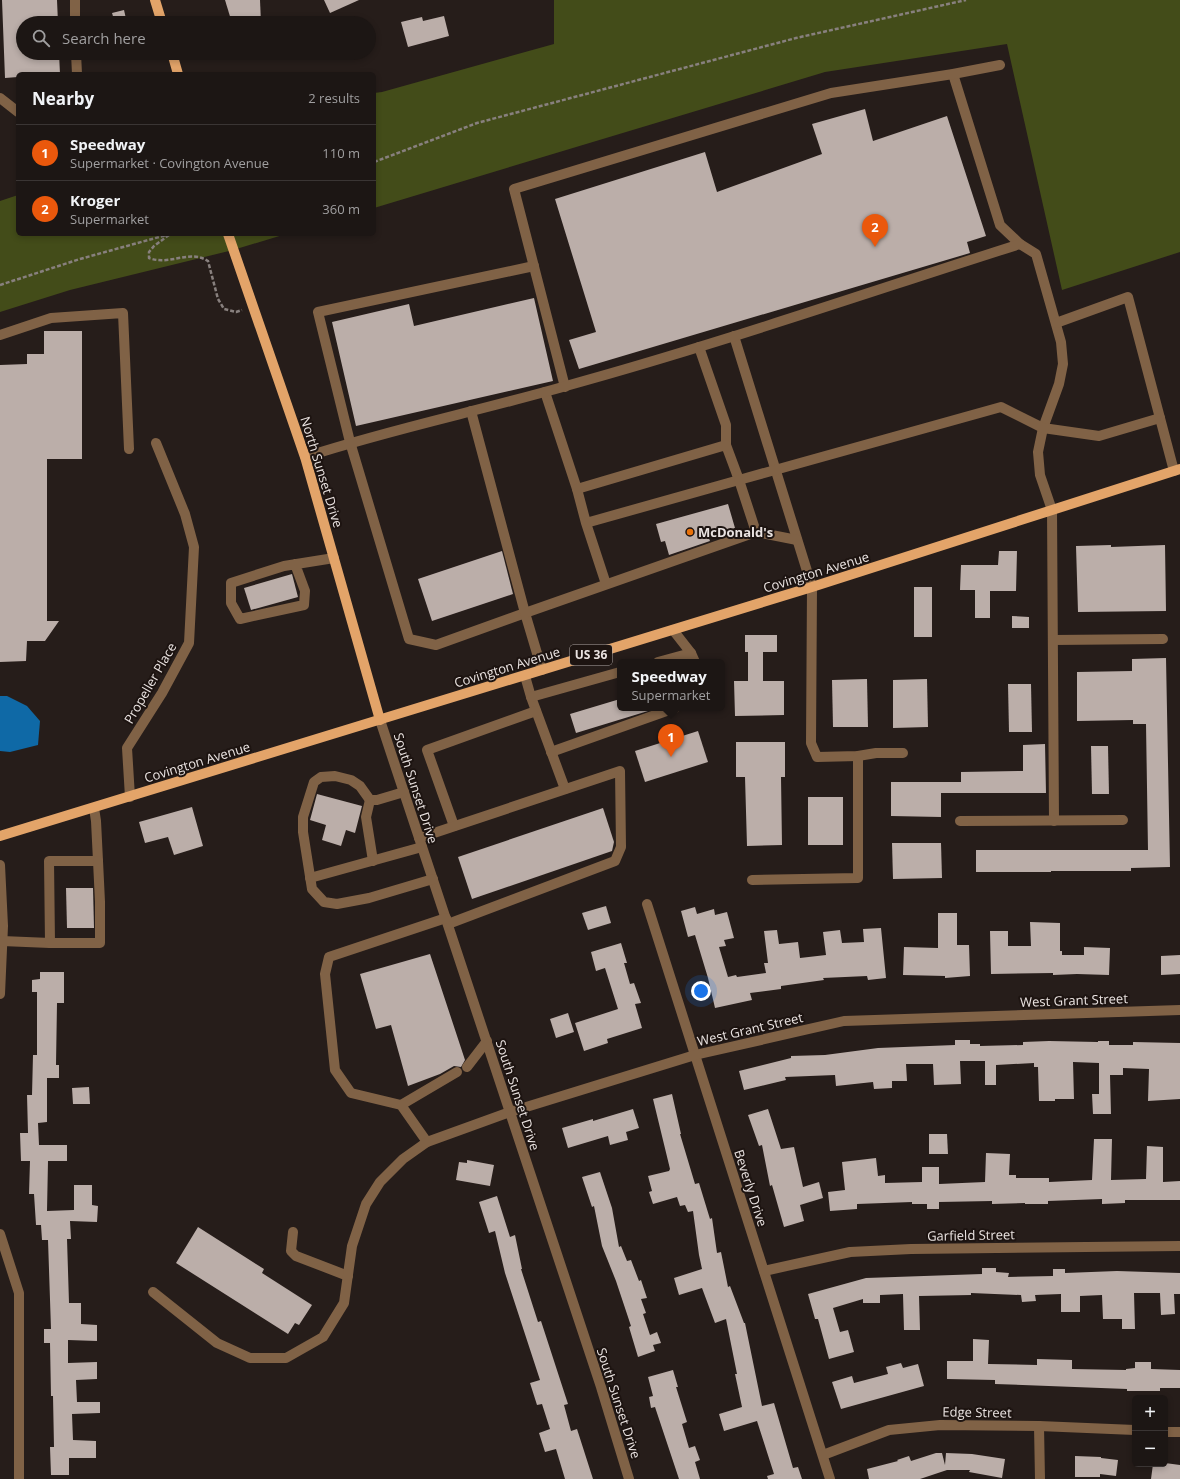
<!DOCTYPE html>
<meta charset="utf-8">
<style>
:root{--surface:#1c1614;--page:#251f1d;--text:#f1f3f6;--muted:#a09fa0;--line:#3a3534;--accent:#ea580c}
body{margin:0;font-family:"Open Sans",sans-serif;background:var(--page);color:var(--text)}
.controls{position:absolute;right:12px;bottom:12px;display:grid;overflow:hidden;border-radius:6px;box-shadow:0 2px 6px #0003}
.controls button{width:36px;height:36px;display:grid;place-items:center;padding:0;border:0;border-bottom:1px solid var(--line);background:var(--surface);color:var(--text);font:20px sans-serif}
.you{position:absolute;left:701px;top:991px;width:14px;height:14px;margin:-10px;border:3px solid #fff;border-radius:50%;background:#1a73e8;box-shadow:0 0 0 6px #1a73e833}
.badge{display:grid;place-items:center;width:26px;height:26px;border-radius:50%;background:var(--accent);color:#fff;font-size:13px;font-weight:700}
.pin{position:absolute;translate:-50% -33px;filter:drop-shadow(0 1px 2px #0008)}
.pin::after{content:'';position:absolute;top:21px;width:14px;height:12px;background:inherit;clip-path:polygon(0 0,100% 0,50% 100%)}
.popup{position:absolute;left:617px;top:659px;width:108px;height:52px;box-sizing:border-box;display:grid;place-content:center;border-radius:6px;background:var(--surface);filter:drop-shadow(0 1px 3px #0005);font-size:13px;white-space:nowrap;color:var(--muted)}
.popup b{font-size:15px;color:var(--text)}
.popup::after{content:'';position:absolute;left:50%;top:100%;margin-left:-8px;border:8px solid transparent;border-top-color:var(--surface)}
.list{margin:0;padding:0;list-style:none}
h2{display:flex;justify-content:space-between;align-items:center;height:52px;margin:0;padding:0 16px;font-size:17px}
h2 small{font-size:13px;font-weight:400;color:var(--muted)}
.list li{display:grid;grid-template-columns:26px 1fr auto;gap:12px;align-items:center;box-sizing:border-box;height:56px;padding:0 16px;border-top:1px solid var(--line)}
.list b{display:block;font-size:15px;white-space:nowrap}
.list p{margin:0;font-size:13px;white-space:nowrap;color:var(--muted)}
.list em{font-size:13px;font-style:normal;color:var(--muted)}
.icon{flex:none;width:22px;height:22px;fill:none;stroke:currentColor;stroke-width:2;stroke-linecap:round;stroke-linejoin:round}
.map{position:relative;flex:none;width:1180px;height:1479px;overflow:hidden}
.search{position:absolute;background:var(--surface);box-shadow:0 2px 6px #0003;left:16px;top:16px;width:360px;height:44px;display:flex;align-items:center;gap:10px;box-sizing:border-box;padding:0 14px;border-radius:22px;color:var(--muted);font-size:15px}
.panel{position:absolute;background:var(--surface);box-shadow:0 2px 6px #0003;left:16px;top:72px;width:360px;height:164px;border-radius:6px}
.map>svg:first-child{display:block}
.green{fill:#434c19}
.water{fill:#0f69a6}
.building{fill:#bbaea9}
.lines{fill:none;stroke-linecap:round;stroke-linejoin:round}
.path{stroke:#88807e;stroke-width:2.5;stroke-dasharray:4 2;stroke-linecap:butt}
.minor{stroke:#806246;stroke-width:10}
.major{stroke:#e3a469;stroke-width:10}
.food-dot{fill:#e8710a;stroke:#1d1411;stroke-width:1.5}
.labels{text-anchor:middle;stroke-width:4;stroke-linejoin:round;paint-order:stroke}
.shield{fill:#1d1411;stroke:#aca5a3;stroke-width:1}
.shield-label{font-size:12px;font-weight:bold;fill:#eae3e1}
.street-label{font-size:13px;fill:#eae3e1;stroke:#1d1411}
.poi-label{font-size:13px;font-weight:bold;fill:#eae3e1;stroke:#1d1411;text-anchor:start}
</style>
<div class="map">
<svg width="1180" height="1479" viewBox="0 0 1180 1479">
<rect width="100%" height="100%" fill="#261d1a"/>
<g class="green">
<polygon points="554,0 1180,0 1180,252 1062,290 1007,44 825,72 374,208 374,93 382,92 554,44"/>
<polygon points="18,195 18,234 286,234 233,250 70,290 0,312 0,201"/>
</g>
<polygon class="water" points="0,696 7,696 27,706 40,721 38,745 10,752 0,751"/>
<g class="building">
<polygon points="2,0 57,0 58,23 23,23 23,53 59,53 60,74 18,74 18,77 5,78"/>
<polygon points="225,0 260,0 261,23 232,23"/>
<polygon points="324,0 359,0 330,13"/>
<polygon points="124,10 127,23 115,23 112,13"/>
<polygon points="444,16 449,36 408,47 401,22 422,17 423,21"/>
<polygon points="865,109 873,141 947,116 986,236 967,242 970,253 579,369 569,340 596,332 555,199 705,152 717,192 822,154 812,124"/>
<polygon points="534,298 553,381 356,426 332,322 409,304 414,326"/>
<polygon points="44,331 82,331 82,459 47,459 47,621 59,621 45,641 27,641 26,661 0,662 0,365 27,364 27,354 44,354"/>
<polygon points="728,504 735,528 708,536 710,541 669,555 665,541 661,542 656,524"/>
<polygon points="1111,545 1111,547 1165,545 1166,611 1078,612 1076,546"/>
<polygon points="502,551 513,594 432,621 418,579"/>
<polygon points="999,551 1017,551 1016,591 990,591 990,618 975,618 975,590 960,590 961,565 998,565"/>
<polygon points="292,574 298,597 251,610 244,588"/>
<rect x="914" y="587" width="18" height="50"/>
<polygon points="1012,616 1029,617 1029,628 1012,628"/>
<polygon points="745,635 777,635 777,652 763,652 763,681 784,681 784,715 735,716 734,681 748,681 748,652 745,652"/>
<polygon points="1166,658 1170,867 1131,868 1131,871 1051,871 1051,872 976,872 976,850 1148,850 1146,724 1133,724 1133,720 1077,721 1077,672 1132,671 1132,659"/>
<polygon points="867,679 868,727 833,727 832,680"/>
<polygon points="927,679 928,727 893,728 893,680"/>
<polygon points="1008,684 1031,684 1032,732 1009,732"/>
<polygon points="620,699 620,708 647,708 648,711 576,733 570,714"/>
<polygon points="698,731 708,762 645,782 635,751"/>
<polygon points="736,742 785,742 785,777 781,777 782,845 747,846 745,777 736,777"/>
<polygon points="1045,744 1046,793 941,793 941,817 891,816 891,782 961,782 961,772 1023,771 1023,745"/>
<polygon points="1091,746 1108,746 1109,794 1092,794"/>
<polygon points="317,794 362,806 355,833 346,830 341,846 322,840 326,825 310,820"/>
<rect x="808" y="797" width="35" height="48"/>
<polygon points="192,807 203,846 174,855 168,837 145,843 139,822"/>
<polygon points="603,808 614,842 612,851 472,899 458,857"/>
<polygon points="892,843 941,843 942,878 893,879"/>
<polygon points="66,888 93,888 94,928 67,928"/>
<polygon points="606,906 611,923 588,930 582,913"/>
<polygon points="695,907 697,914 714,909 715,915 727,912 734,938 724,940 726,946 719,947 728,977 736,975 737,977 766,973 764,963 768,963 764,931 777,930 779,944 798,942 800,958 826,955 823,932 840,930 842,943 864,942 863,929 881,928 886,978 868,980 867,976 823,978 824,980 781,986 781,989 750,993 752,1000 715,1008 708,978 695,935 688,937 681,911"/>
<polygon points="938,913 957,913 957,945 969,945 970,976 945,978 945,976 903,975 904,947 938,948"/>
<polygon points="1030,922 1060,923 1060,951 1062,951 1062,955 1084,955 1084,947 1110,948 1109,975 1077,974 1053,975 1053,973 991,974 990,931 1008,931 1008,946 1031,946"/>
<polygon points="621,943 627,963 624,963 630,984 634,983 641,1003 635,1004 642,1028 607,1039 608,1043 584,1051 575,1023 618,1009 605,968 596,971 591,952"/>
<polygon points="430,954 465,1060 461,1067 454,1066 440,1074 408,1086 391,1025 376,1029 360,974"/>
<polygon points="1180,955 1180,974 1161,975 1161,956"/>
<polygon points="40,972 64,972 64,1003 57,1003 56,1065 59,1065 59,1078 47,1078 47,1122 38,1123 39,1145 67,1145 67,1161 48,1161 47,1211 74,1210 74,1185 92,1185 92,1205 98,1206 97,1222 70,1221 71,1239 67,1239 69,1303 81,1303 81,1324 97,1325 97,1341 68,1340 68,1363 97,1362 97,1379 76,1380 77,1402 100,1402 100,1413 72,1414 73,1440 96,1441 96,1458 69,1458 69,1475 51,1475 50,1447 54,1447 53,1396 51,1396 50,1343 44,1343 44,1329 51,1329 48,1240 42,1240 41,1225 36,1225 34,1194 29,1194 30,1161 21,1161 20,1133 28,1133 27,1095 32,1095 33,1055 37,1055 37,992 32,992 32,980 40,979"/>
<polygon points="568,1013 574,1032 556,1038 550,1019"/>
<polygon points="955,1040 970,1040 970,1044 980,1044 980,1046 1023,1045 1023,1042 1049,1041 1098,1042 1098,1041 1109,1041 1109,1045 1133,1045 1133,1042 1180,1043 1180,1099 1148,1101 1149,1069 1123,1068 1123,1075 1110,1075 1111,1114 1093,1114 1092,1094 1099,1094 1099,1063 1073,1062 1074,1099 1055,1099 1055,1101 1039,1101 1038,1067 1034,1067 1034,1063 996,1065 996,1085 985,1085 985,1061 960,1061 961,1084 934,1085 933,1064 906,1064 907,1081 892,1081 892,1088 874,1089 873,1082 836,1086 835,1075 785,1077 786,1080 744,1090 739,1071 791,1058 791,1056 825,1055 878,1048 955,1045"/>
<polygon points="89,1087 90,1104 73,1104 72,1088"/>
<polygon points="672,1094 681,1134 680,1134 695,1184 699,1183 710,1219 712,1218 717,1253 721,1252 728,1287 730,1286 744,1323 745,1323 762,1406 774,1403 793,1468 798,1467 802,1479 768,1479 767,1476 774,1474 757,1421 724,1431 719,1414 742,1407 735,1374 737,1374 726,1319 715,1323 702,1288 679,1295 674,1278 702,1269 699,1255 693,1211 688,1212 685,1205 680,1206 677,1197 653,1204 649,1192 652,1191 648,1176 669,1171 670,1169 653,1099"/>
<polygon points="633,1109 639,1128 626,1132 628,1140 610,1145 608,1136 568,1148 562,1128 593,1119 593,1121"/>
<polygon points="768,1109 781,1149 794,1147 803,1187 819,1182 823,1198 800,1205 804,1221 784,1227 772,1185 770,1186 762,1145 759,1146 748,1115"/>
<polygon points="929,1134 947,1134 948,1154 929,1154"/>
<polygon points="1094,1139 1112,1139 1111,1180 1146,1179 1147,1146 1163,1147 1163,1182 1180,1181 1180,1200 1125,1200 1125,1203 1102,1204 1102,1199 1048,1201 1048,1204 1025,1204 1025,1203 992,1204 992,1201 939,1202 939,1209 927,1209 927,1204 912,1204 912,1202 857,1204 857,1209 830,1211 828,1192 845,1190 842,1162 876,1158 878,1176 885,1175 885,1183 922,1182 922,1167 939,1167 939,1184 985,1182 986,1153 1010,1154 1009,1175 1016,1175 1016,1178 1049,1178 1049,1182 1092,1180"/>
<polygon points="467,1160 494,1165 490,1186 456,1180 459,1162 467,1163"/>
<polygon points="600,1172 612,1208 619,1247 621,1246 627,1261 631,1260 639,1281 641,1280 647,1298 641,1299 646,1313 643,1314 650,1335 657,1332 661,1343 653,1345 655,1351 638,1357 629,1327 631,1326 616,1281 602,1246 594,1206 592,1207 582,1177"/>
<polygon points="497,1196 510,1237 515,1235 522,1269 521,1269 538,1322 541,1321 568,1404 564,1405 571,1431 577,1429 593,1479 565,1479 556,1449 545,1452 539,1433 550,1429 542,1404 537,1405 530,1383 540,1380 505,1273 495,1231 489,1233 479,1202"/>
<polygon points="198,1227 264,1269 262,1273 312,1305 299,1325 295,1323 288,1334 176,1263"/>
<polygon points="982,1268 996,1268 996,1272 1009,1273 1008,1277 1053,1276 1053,1269 1065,1269 1065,1273 1117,1271 1180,1273 1180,1294 1174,1294 1175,1314 1161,1315 1160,1293 1134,1293 1135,1329 1122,1329 1122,1319 1103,1319 1102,1295 1080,1296 1080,1312 1061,1312 1061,1294 1035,1295 1036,1301 1022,1302 1021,1295 971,1293 971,1295 919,1296 920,1330 904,1330 903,1294 880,1295 880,1303 863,1303 863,1299 833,1308 840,1332 848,1330 854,1352 829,1359 818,1319 815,1319 808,1294 866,1278 982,1274"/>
<polygon points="973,1339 989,1340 988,1364 1037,1365 1037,1359 1072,1360 1072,1369 1126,1370 1126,1369 1135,1368 1135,1362 1151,1362 1151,1369 1180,1370 1180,1388 1160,1388 1160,1391 1127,1391 1127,1389 995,1384 995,1380 947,1379 947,1361 973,1361"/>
<polygon points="901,1363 903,1368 918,1364 924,1386 841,1409 832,1382 852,1376 854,1383 888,1374 886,1367"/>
<polygon points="673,1370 678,1387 676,1387 687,1422 682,1424 689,1448 695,1446 700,1460 695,1462 700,1479 679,1479 655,1407 651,1408 649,1397 653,1396 648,1377"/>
<polygon points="936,1453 942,1453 945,1465 946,1453 972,1454 1005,1459 1002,1478 969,1472 970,1470 947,1470 920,1479 869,1479 867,1469 898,1461 897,1460 909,1456 911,1461"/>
<polygon points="1075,1456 1101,1457 1101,1458 1118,1460 1116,1476 1100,1474 1100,1477 1075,1477"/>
<polygon points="1165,1463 1180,1465 1180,1479 1151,1479 1153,1464 1165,1464"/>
</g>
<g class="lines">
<g class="path">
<polyline points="374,162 477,123 796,38 966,0"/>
<path d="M169,235L154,246L149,252V258C170,266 189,249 208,261L218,299L224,309L236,312L242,310"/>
<polyline points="0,285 80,259 170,234"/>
</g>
<g class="minor">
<polyline points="75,0 75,23"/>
<polyline points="76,53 77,74"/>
<polyline points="953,74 1000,225 1020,244 1036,254 1061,342 1063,364 1059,384 1043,428 1038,452 1040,475 1052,510 1054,821"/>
<polyline points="0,98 18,112"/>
<polyline points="534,266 318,312 350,442 409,639 436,645 525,613 542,670"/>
<polyline points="1056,323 1128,297 1174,471"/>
<polyline points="0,335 51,318 123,313 129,449"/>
<polyline points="734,336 812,587 811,743 817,757 858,756 876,753 903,753"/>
<polyline points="699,347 726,425 726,445"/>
<polyline points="565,387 514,189 831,93 953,74 1000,65"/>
<polyline points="545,392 577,489"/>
<polyline points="471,411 525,613 756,532 797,540"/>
<path d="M305,457C391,429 479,411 566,386C719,344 869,292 1020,244"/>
<polyline points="586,523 739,480 726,445 577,489 586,523 606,584"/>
<polyline points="756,532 739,480 1001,407 1043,428 1099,436 1160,418"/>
<polyline points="295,564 305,591 304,605 240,619 231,603 231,583 284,566 334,558"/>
<polyline points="673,630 691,653 695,662"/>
<polyline points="1053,640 1163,639"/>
<polyline points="658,662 691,653"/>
<polyline points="525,676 531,697 565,789"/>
<polyline points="531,697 620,672"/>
<polyline points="380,720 601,1387 629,1479"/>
<polyline points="551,752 675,708"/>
<polyline points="404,792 377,800 370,800 360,786 351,780 335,776 321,777 314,782 303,817 303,832 312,889 324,902 337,904 369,898 433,879"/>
<polyline points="130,797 127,748 162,693 189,643 194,547 185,514 156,443"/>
<polyline points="370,800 366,817 373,861"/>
<polyline points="960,821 1123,820"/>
<polyline points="454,826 427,750 536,711"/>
<polyline points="419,838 620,771 621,847 615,861 448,924"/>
<polyline points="0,865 3,926 0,994"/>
<polyline points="310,878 422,847"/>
<polyline points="752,880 858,878 858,756"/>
<polyline points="647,904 830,1479"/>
<polyline points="2,941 50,943 49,861 98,861 96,821 94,808"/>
<polyline points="50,943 100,943 100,902 98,861"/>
<polyline points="467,1067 487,1041"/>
<polyline points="401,1105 457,1072"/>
<polyline points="427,1142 401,1105 351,1093 335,1070 325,974 329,957 446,918"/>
<polyline points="293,1232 291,1251 296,1256 348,1276"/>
<polyline points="0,1234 19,1293 19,1479"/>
<polyline points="764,1271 850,1252 911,1249 1180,1246"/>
<polyline points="153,1292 217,1343 250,1358 286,1358 323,1337 344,1303 352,1246 366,1204 380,1182 403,1159 427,1142 510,1112 695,1055 844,1021 1180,1010"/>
<polyline points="1039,1426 1040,1479"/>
<polyline points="1165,1432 1180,1432"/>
<polyline points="823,1455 889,1430 940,1425 1039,1426 1135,1430"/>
</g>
<g class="major">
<polyline points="155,0 162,23"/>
<polyline points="172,53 178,74"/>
<polyline points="228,234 305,457 380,720"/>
<polyline points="0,836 812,587 1180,469"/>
</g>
</g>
<circle class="food-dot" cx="690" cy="532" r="4"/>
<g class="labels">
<rect class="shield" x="570" y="645" width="42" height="20" rx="3"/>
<g class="shield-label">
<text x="591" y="659">US 36</text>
</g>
<g class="street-label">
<text transform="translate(322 472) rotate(73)" y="5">North Sunset Drive</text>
<text transform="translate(816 572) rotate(-17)" y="5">Covington Avenue</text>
<text transform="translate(507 667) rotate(-17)" y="5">Covington Avenue</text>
<text transform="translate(150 683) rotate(-60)" y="5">Propeller Place</text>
<text transform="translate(197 762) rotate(-17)" y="5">Covington Avenue</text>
<text transform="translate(416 788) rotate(72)" y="5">South Sunset Drive</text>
<text transform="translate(1074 1000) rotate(-2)" y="5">West Grant Street</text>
<text transform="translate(750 1029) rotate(-13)" y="5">West Grant Street</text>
<text transform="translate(518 1095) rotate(72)" y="5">South Sunset Drive</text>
<text transform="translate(751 1188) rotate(72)" y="5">Beverly Drive</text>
<text transform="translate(971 1235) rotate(-1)" y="5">Garfield Street</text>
<text transform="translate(619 1403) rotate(72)" y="5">South Sunset Drive</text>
<text transform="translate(977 1412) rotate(1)" y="5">Edge Street</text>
</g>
<g class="poi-label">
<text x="698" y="537">McDonald's</text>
</g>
</g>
</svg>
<div class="controls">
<button>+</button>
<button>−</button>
</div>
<div class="you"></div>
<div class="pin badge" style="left:671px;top:757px">1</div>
<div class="popup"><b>Speedway</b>Supermarket</div>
<div class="pin badge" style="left:875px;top:247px">2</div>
<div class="search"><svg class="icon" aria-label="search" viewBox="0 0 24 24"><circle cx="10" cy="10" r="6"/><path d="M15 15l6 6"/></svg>Search here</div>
<section class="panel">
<h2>Nearby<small>2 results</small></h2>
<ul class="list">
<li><span class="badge">1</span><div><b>Speedway</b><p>Supermarket · Covington Avenue</p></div><em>110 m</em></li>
<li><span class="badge">2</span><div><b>Kroger</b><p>Supermarket</p></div><em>360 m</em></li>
</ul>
</section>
</div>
